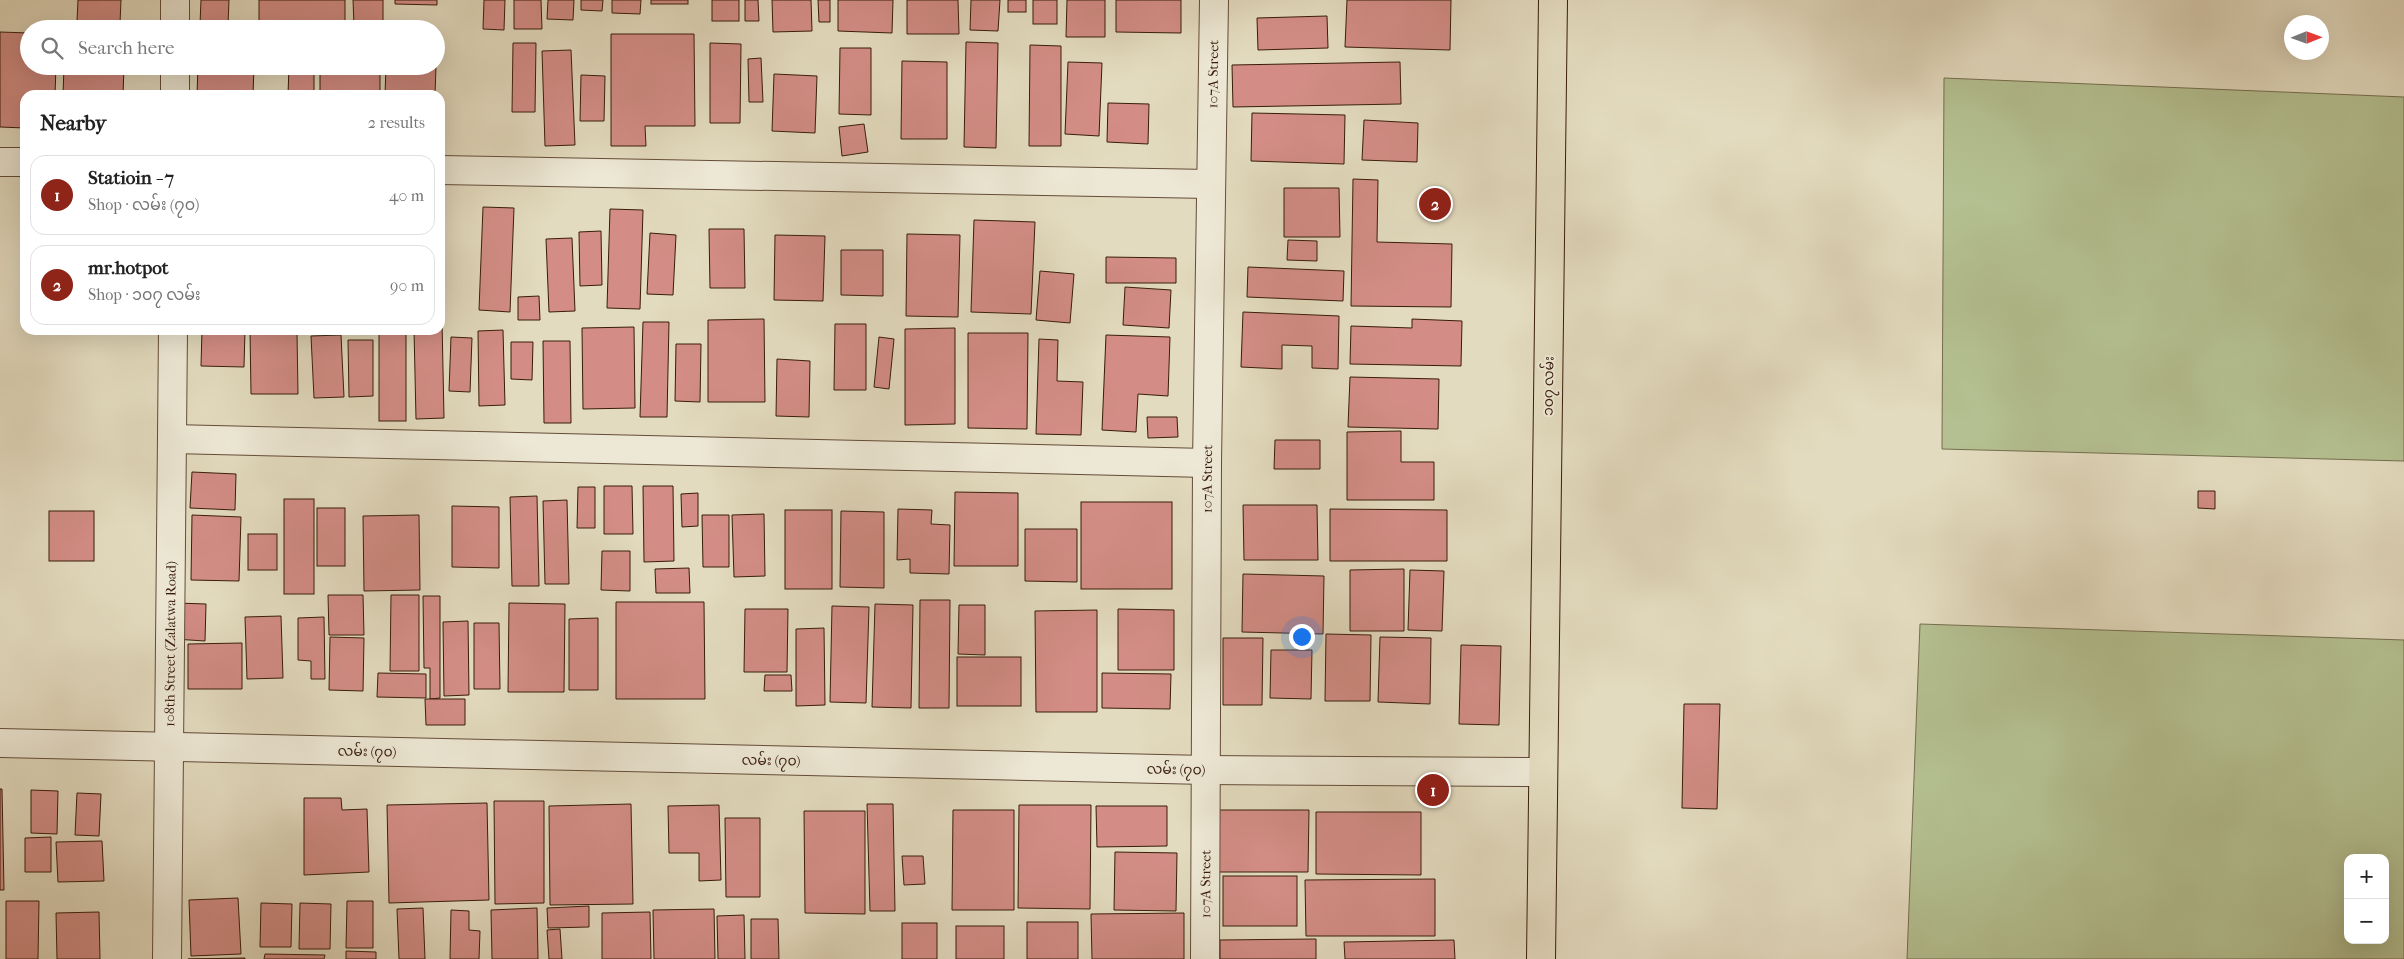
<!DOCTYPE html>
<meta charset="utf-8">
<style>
:root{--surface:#fff;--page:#f6f6f6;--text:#222;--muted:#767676;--line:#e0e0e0;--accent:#8f2418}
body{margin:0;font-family:"IM FELL French Canon","Noto Sans Myanmar",serif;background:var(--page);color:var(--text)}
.controls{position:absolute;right:15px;bottom:15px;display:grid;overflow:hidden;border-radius:10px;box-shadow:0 5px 20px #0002}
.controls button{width:45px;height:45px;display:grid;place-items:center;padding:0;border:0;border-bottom:1px solid var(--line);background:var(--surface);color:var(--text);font:25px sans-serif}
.compass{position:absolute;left:2284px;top:15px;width:45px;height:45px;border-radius:50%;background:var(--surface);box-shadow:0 5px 20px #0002;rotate:89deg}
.you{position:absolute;left:1301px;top:636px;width:18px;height:18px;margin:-12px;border:4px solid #fff;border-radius:50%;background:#1a73e8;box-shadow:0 0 0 8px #1a73e833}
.badge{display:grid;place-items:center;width:32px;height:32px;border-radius:50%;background:var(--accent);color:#fff;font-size:16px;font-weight:700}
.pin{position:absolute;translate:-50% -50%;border:2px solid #fff;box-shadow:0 1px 5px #0006}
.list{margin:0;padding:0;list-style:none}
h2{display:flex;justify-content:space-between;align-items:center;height:65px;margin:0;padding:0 20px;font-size:21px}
h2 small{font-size:16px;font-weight:400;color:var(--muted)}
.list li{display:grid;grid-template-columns:32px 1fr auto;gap:15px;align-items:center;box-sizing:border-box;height:80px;margin:0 10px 10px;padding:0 10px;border:1px solid var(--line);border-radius:15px}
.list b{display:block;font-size:19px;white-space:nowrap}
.list p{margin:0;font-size:16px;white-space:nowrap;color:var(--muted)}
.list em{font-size:16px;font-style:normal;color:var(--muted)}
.icon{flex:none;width:28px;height:28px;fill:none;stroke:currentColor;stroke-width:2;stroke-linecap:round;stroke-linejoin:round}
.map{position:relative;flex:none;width:2404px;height:959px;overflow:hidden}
.search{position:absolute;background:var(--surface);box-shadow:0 5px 20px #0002;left:20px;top:20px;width:425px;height:55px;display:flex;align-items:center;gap:12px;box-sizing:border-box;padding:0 18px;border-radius:28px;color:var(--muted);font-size:19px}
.panel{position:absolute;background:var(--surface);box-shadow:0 5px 20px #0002;left:20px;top:90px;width:425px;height:245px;border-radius:15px}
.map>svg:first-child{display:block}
.green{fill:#b4c091;stroke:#766e4e;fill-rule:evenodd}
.building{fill:#d38d86;stroke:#381c0b}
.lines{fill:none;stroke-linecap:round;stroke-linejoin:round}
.minor-casing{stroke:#634c38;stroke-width:30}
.major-casing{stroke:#381c0b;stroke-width:30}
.minor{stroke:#ede8d5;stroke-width:28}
.major{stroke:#e3dbbf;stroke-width:28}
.labels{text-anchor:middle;stroke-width:4;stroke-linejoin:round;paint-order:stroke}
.street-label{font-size:14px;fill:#381c0b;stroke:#ede8d5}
</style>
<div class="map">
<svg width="2404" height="959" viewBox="0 0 2404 959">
<rect width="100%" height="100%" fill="#e3dbbf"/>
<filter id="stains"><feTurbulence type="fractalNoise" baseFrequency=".004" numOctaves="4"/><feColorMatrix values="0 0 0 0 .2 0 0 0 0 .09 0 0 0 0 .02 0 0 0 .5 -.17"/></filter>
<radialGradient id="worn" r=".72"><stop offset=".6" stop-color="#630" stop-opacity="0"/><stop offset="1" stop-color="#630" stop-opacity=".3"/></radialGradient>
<g class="green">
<polygon points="1944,78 2404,97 2404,461 1942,449"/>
<path d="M1920,624L2404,640V959H1907ZM2348,858H2385V940H2348Z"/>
</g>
<g class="building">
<polygon points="78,0 121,0 120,23 77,21"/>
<polygon points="201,0 229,0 228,25 200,24"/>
<polygon points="259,0 345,0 345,22 259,23"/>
<polygon points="353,0 383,0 383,26 354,26"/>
<polygon points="395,0 437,0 437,5 395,4"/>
<polygon points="484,0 505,0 504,30 483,29"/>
<polygon points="514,0 541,0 542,29 514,29"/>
<polygon points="548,0 574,0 573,20 547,19"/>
<polygon points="581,0 603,0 602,11 581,10"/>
<polygon points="612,0 641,0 640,14 612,13"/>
<rect x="651" y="0" width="37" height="4"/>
<rect x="712" y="0" width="27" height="21"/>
<polygon points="745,0 758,0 759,21 745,21"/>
<polygon points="772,0 811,0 812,31 773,32"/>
<polygon points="818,0 830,0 830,22 819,22"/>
<polygon points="838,0 893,0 892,33 838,31"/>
<polygon points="907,0 958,0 959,34 907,34"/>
<polygon points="971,0 1000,0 998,31 970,30"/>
<rect x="1008" y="0" width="18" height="12"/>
<rect x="1033" y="0" width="24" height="24"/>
<polygon points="1067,0 1105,0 1105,37 1066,37"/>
<polygon points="1116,0 1181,0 1181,33 1116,32"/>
<polygon points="1347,0 1451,0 1450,50 1345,47"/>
<polygon points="1327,16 1328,48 1258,50 1257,18"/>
<polygon points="0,32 29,33 29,66 56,66 55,95 25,95 25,128 0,127"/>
<polygon points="611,34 694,34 695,126 645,126 646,146 611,146"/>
<polygon points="966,42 998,43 996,148 964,147"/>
<polygon points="513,43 536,43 535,112 512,112"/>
<polygon points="710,43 741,44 740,123 710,123"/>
<polygon points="1030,45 1061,46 1061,146 1029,146"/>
<polygon points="840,48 871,48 871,115 839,114"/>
<polygon points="571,50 575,145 545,146 542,51"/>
<polygon points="761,58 763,102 749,102 748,59"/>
<polygon points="902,61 947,62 947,139 901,139"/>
<polygon points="1068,62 1102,63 1099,136 1065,134"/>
<polygon points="1400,62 1401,104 1233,107 1232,65"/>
<polygon points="64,66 124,66 123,95 63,95"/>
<polygon points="198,66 254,66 253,95 197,95"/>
<polygon points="289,66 314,66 314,95 288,95"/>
<rect x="320" y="66" width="60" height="29"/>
<polygon points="386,66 436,66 435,95 385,95"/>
<polygon points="774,74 817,76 815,133 772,131"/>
<polygon points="581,75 605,76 604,121 580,121"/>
<polygon points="1108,103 1149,104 1148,144 1107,142"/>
<polygon points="1252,113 1345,115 1344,164 1251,161"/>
<polygon points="1364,120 1418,123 1417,162 1362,160"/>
<polygon points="864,124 868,152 842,156 839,127"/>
<polygon points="1353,179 1378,180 1377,242 1452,244 1451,307 1351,306"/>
<polygon points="1284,188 1339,188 1340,237 1284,237"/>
<polygon points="483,207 514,208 510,312 479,310"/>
<polygon points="610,209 643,210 640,309 607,308"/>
<polygon points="974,220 1035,222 1031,314 971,312"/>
<polygon points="709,229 744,229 745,288 710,288"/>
<polygon points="601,231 602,285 580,286 579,232"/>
<polygon points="650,233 676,235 673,295 647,294"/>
<polygon points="907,234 960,235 958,317 906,316"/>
<polygon points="775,235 825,236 823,301 774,300"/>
<polygon points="572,238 575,311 549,312 546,239"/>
<polygon points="1288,240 1317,241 1317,261 1287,260"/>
<polygon points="440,244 443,244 442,277 440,277"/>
<polygon points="841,250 883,250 883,296 841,295"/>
<polygon points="1106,257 1176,258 1176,283 1106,283"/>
<polygon points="1248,267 1344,271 1343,301 1247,297"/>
<polygon points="1040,271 1074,274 1070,323 1036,320"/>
<polygon points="1125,287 1171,290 1169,328 1123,325"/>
<polygon points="539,296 540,320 518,320 518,297"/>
<polygon points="1243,312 1339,316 1338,369 1312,368 1312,346 1282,345 1282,369 1241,367"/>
<polygon points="764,319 765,402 708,402 708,320"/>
<polygon points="1412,319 1462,321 1461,366 1350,364 1351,326 1412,328"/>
<polygon points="440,321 442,321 444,418 416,419 414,330 440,330"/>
<polygon points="643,322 669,322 667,417 640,417"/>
<polygon points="835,324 866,324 866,390 834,390"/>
<polygon points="634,327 635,408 583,409 582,328"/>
<polygon points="955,328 955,424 905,425 905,329"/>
<polygon points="202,330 245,330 244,367 201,366"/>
<polygon points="250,330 277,330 277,334 297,333 298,394 251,394"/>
<rect x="379" y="330" width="27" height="91"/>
<polygon points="503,330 505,405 479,406 478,331"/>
<polygon points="968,333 1028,333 1027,429 968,428"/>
<polygon points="341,335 344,397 314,398 311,336"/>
<polygon points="1106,335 1170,337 1168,396 1138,394 1136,432 1102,430"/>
<polygon points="451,337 472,338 470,392 449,391"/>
<polygon points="879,337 894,339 889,389 874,387"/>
<polygon points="1039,339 1058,340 1057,381 1083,382 1081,435 1036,434"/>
<polygon points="348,340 373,340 373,396 349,397"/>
<polygon points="543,341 570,341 571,423 544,423"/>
<polygon points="511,342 533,342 532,380 511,379"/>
<polygon points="676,344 701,344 700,402 675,401"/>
<polygon points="777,359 810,361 809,417 776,416"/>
<polygon points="1350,377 1439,379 1438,429 1348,427"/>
<polygon points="1147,417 1177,417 1178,437 1148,438"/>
<polygon points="1401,431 1401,462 1434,462 1434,500 1347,500 1347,432"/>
<polygon points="1275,440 1320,440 1320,469 1274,469"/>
<polygon points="192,472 236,474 235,510 190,508"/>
<polygon points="604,486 632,486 633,534 604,534"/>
<polygon points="643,486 673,486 674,561 644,562"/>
<polygon points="578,487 595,487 595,528 577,528"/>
<polygon points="2198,491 2215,491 2215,509 2198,508"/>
<polygon points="955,492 1018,493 1018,566 954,566"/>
<polygon points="698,493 698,526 682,527 681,494"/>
<polygon points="537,496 539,586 512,586 510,497"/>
<rect x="284" y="499" width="30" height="95"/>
<polygon points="567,500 569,584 545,584 543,501"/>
<rect x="1081" y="502" width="91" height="87"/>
<polygon points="1243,505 1317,505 1318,560 1244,560"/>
<polygon points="452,506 499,507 499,568 452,567"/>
<rect x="317" y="508" width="28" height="58"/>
<polygon points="898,509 932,510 931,524 950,525 949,574 910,573 910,559 897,560"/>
<polygon points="1330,509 1447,510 1447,561 1330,561"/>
<rect x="785" y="510" width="47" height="79"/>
<rect x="49" y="511" width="45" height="50"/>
<polygon points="841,511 884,512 884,588 840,587"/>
<polygon points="764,514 765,576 734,577 732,515"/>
<polygon points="192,515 241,517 239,581 191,580"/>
<polygon points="419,515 420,590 364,591 363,516"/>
<polygon points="702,515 729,515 729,567 703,567"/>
<polygon points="1025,529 1077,529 1077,582 1025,581"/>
<rect x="248" y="534" width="29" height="36"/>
<polygon points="602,551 630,551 630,591 601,590"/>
<polygon points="689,568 690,593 656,593 655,569"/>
<polygon points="1404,569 1404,631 1350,631 1350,570"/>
<polygon points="1410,570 1444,571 1442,631 1408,630"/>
<polygon points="1243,574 1324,576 1323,634 1242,632"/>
<polygon points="328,595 363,595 364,635 329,635"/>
<polygon points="391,595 419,595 419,671 390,671"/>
<polygon points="423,596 440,596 440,698 430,699 430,668 424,668"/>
<polygon points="920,600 950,600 949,708 919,708"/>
<polygon points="616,602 704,602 705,699 616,699"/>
<polygon points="176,603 206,604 205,641 174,639"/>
<polygon points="509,603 565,604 564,692 508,692"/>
<polygon points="875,604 913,605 911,708 872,707"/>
<polygon points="959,605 985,605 985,655 958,654"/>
<polygon points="832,606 869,607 866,703 830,702"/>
<polygon points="745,609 788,609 787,672 744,672"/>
<polygon points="1118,609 1174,610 1174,670 1118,670"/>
<polygon points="1097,610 1097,712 1036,712 1035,611"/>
<polygon points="281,616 283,678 247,679 245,617"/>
<polygon points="324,617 325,679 311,679 311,661 298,660 298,618"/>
<polygon points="598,618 598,690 569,690 569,619"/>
<polygon points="468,621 469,695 444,696 443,622"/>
<polygon points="474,623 499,623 500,689 474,689"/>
<polygon points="824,628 825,705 796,706 796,629"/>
<polygon points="1326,634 1371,635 1370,701 1325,701"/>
<polygon points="330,637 364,638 363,691 329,690"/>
<polygon points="1380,637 1431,638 1430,704 1378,702"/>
<polygon points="1223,638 1263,638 1262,705 1223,705"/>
<polygon points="242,643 242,689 188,689 188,644"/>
<polygon points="1461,645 1501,646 1499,725 1459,724"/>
<polygon points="1271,650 1312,650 1311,699 1270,698"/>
<rect x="957" y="657" width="64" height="49"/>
<polygon points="378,673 426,674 426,698 377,697"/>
<polygon points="1102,673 1171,674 1170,709 1102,708"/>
<polygon points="765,675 791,675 792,691 764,691"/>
<polygon points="425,699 465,699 465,725 426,725"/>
<polygon points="1684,704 1720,704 1717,809 1682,808"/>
<polygon points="0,789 2,789 4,890 0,890"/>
<polygon points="31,790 58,791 57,834 31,833"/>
<polygon points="77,793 101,794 99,836 75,835"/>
<polygon points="304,798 341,798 342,810 367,809 369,872 304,875"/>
<polygon points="494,801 544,801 544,903 495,904"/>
<polygon points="487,803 489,900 389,903 387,805"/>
<polygon points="631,804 633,904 550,905 549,806"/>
<polygon points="867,804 893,804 895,911 870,911"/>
<polygon points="719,805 721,880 699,881 699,853 669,853 668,806"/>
<polygon points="1019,805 1091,805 1090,909 1018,908"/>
<polygon points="1096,806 1167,806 1167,846 1097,847"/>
<polygon points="953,810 1014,810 1014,910 952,910"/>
<polygon points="1218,810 1309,810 1308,872 1217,872"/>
<polygon points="804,811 865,811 865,914 805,913"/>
<polygon points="1316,812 1421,812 1421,875 1316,874"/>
<polygon points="725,818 760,818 760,897 726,897"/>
<polygon points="51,837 51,872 25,872 25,838"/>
<polygon points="102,841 104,881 58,882 56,842"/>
<polygon points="1115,852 1177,853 1176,911 1114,910"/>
<polygon points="902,856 923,856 925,884 904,885"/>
<rect x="1223" y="876" width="74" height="50"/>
<polygon points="1435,879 1435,936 1306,936 1305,880"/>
<polygon points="238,898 241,954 191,956 189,900"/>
<polygon points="6,901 39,901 38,959 6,959"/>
<polygon points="347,901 373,901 373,948 346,948"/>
<polygon points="261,903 292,904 291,947 260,947"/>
<polygon points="300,903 331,904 330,949 299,949"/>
<polygon points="589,906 589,927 548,928 547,908"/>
<polygon points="423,908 425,959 399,959 397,909"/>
<polygon points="537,908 538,959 492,959 491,910"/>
<polygon points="714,909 715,959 654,959 653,910"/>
<polygon points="451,910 469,911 469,930 480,931 479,959 450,959"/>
<polygon points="99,912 100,959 57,959 56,913"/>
<polygon points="650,912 651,959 602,959 602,913"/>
<polygon points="1184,913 1184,959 1092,959 1091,914"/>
<polygon points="744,915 745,959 718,959 717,916"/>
<polygon points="751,919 778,919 779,959 751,959"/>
<rect x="1027" y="922" width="51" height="37"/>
<rect x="902" y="923" width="35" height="36"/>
<rect x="956" y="926" width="48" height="33"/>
<polygon points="560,929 562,959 549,959 547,930"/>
<polygon points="1316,939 1316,959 1220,959 1220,940"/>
<polygon points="1454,940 1455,959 1345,959 1344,942"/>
<polygon points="346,951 376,952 376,959 346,959"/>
<polygon points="265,954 325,955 324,959 264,959"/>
<polygon points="245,958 245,959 188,959"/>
</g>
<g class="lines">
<defs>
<g id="minor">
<polyline points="175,29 175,0"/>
<polyline points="175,95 175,66"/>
<polyline points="0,162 25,162"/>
<polyline points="440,170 1210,184"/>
<polyline points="172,439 1207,463"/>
<polyline points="0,743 1206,770 1543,772"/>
<path id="s1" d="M167,959L173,330"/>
<path id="s2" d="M1205,959L1207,463L1214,0"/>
</g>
<polyline id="major" points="1541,959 1553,0"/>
</defs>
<use href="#minor" class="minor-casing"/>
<use href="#major" class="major-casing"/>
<use href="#minor" class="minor"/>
<use href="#major" class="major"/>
</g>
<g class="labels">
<g class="street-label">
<text dy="5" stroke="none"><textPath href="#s2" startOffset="885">107A Street</textPath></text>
<text transform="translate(1548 386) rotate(-89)" y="5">၁၀၇ လမ်း</text>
<text dy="5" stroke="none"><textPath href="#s2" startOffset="480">107A Street</textPath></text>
<text dy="5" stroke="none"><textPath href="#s1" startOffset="315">108th Street (Zalatwa Road)</textPath></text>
<text transform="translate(367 751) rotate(1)" y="5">လမ်း (၇၀)</text>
<text transform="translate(771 760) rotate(1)" y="5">လမ်း (၇၀)</text>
<text transform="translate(1176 769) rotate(1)" y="5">လမ်း (၇၀)</text>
<text dy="5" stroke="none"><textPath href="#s2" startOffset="75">107A Street</textPath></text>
</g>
</g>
<rect width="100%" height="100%" filter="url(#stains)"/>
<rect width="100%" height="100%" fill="url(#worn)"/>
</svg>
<div class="controls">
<button>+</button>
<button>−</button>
</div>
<svg class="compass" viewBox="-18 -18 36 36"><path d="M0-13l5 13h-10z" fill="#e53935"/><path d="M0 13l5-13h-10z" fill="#767676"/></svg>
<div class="you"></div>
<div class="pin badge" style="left:1433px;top:790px">1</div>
<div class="pin badge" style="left:1435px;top:204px">2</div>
<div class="search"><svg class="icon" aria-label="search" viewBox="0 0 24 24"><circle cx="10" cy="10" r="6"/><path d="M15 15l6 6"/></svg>Search here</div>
<section class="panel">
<h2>Nearby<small>2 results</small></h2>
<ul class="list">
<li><span class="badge">1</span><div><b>Statioin - 7</b><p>Shop · လမ်း (၇၀)</p></div><em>40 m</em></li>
<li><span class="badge">2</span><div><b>mr.hotpot</b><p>Shop · ၁၀၇ လမ်း</p></div><em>90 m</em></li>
</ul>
</section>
</div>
